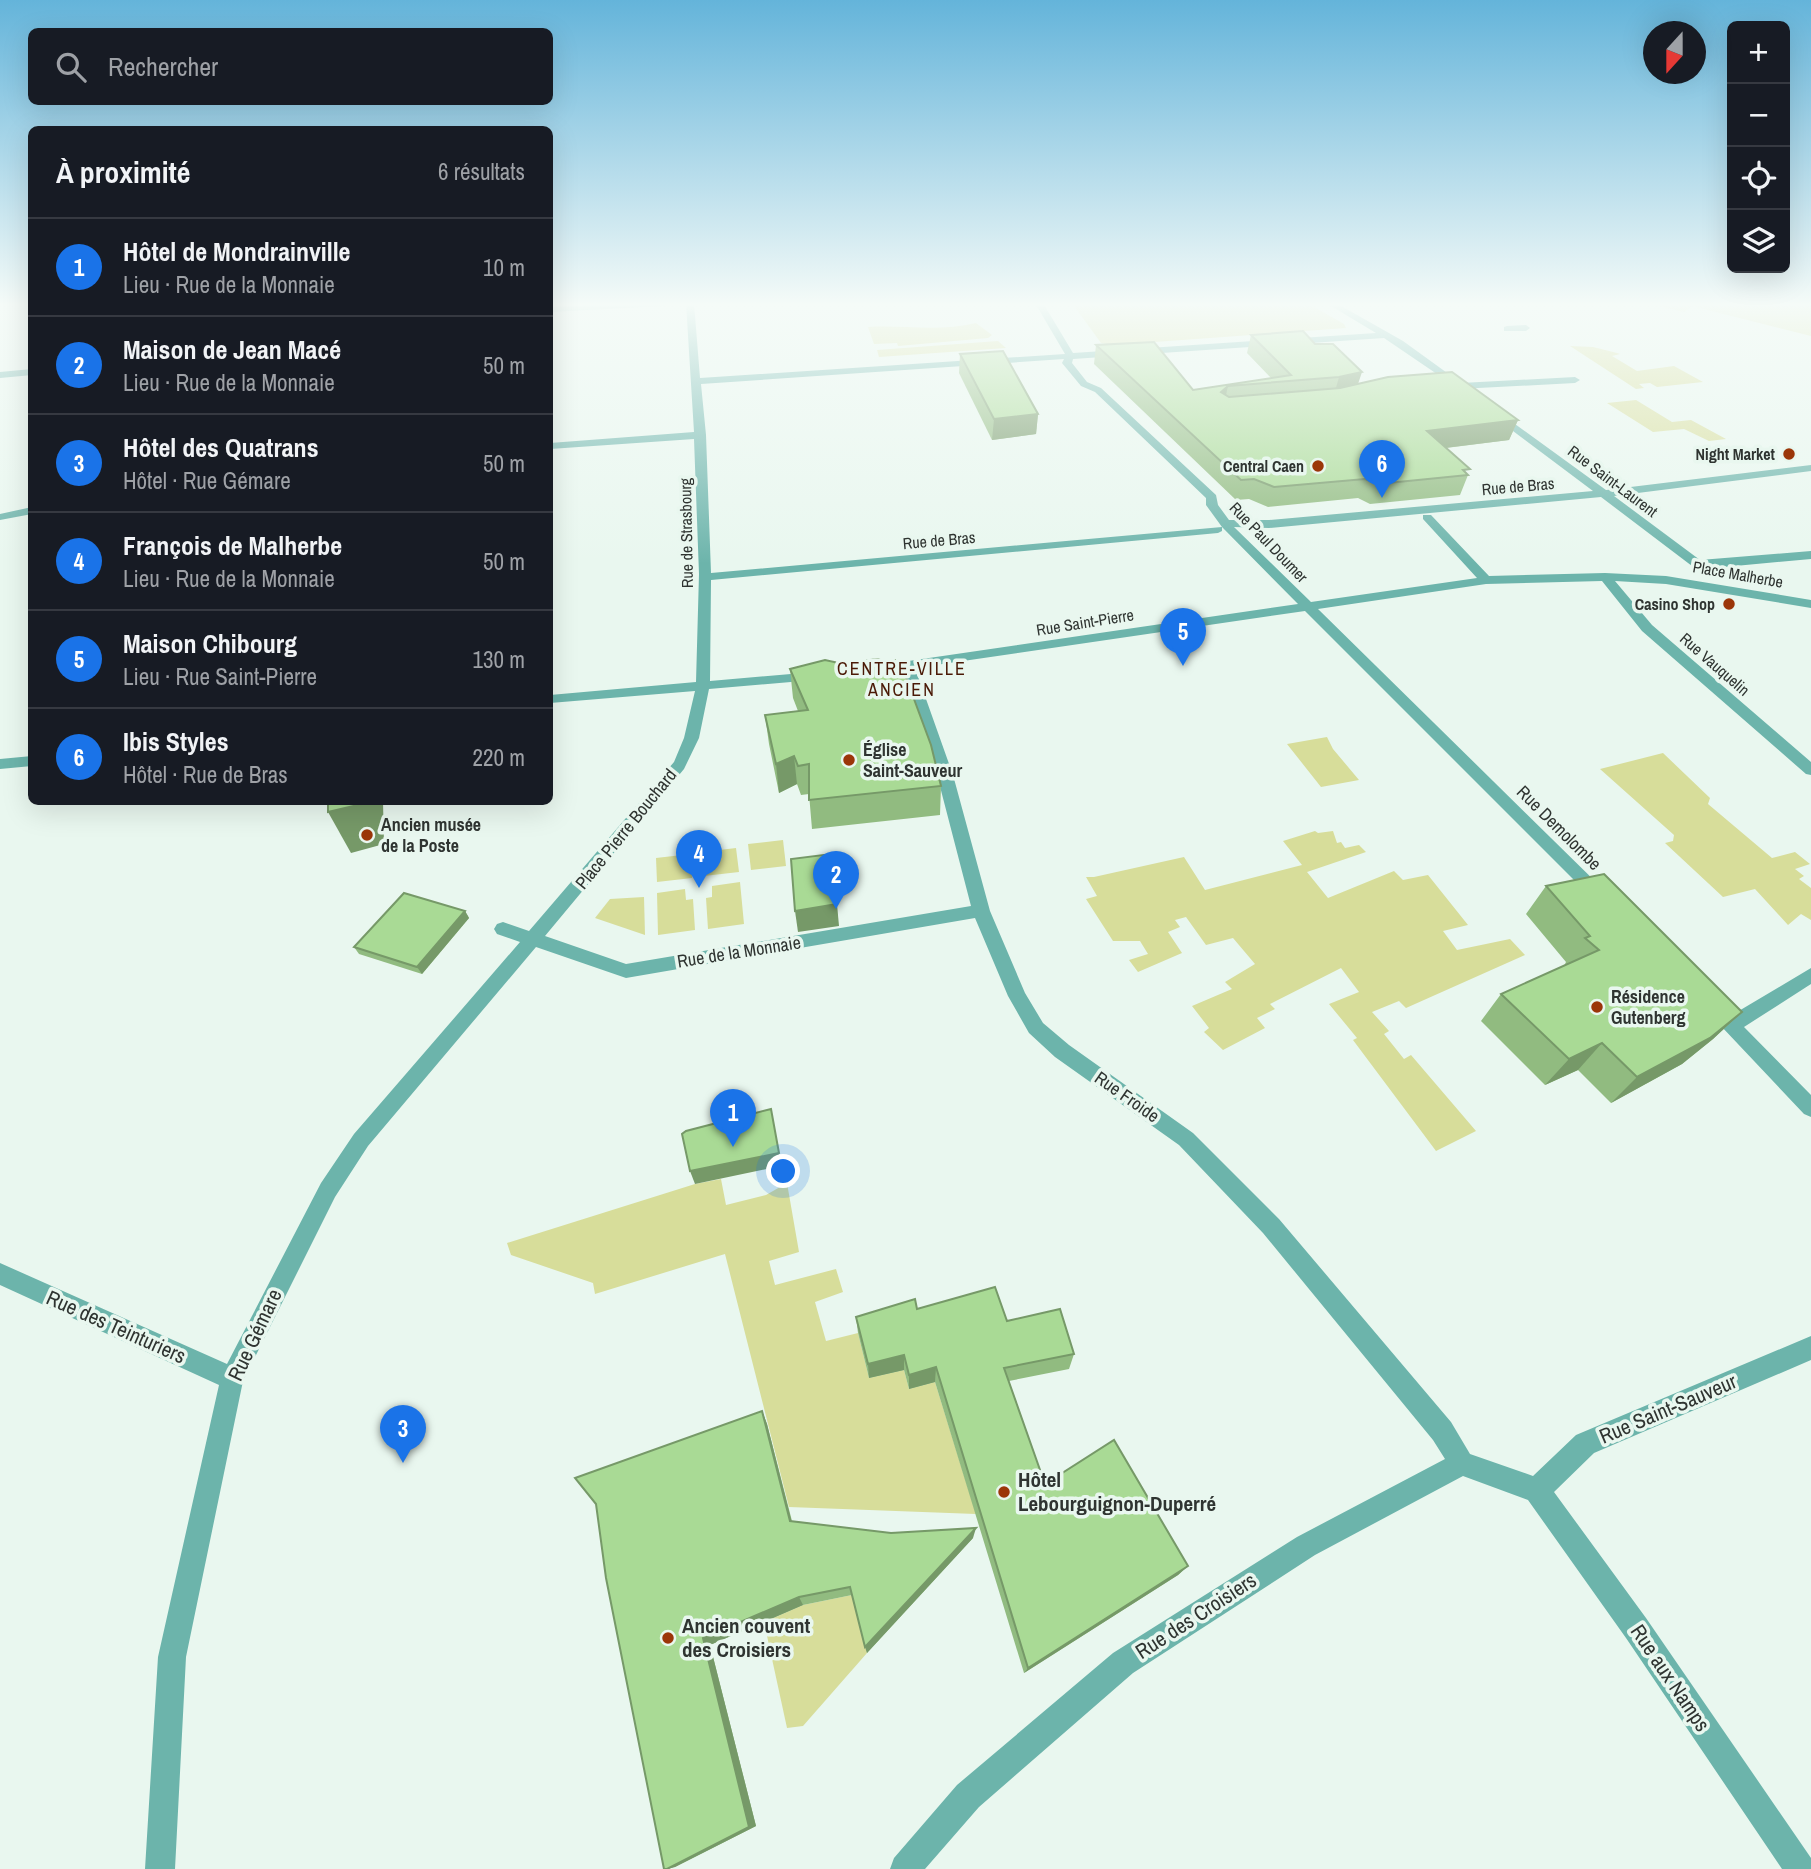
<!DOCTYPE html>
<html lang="fr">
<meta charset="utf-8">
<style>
:root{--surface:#171b24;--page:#20242c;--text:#f1f3f6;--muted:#9ea1a6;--line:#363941;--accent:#1a73e8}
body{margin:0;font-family:"Archivo Narrow",sans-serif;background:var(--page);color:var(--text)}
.controls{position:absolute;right:21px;top:21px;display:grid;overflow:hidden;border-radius:10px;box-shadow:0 7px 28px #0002}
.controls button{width:63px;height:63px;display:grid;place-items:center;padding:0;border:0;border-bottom:2px solid var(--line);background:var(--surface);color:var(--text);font:35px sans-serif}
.compass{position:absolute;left:1643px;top:21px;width:63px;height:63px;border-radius:50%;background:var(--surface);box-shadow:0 7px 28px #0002;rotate:201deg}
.you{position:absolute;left:784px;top:1172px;width:24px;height:24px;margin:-18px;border:5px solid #fff;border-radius:50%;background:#1a73e8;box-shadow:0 0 0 10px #1a73e833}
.badge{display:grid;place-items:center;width:46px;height:46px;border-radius:50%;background:var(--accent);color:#fff;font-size:23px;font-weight:700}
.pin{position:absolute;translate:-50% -58px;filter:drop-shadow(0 2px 4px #0008)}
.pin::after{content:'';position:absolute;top:37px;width:24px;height:21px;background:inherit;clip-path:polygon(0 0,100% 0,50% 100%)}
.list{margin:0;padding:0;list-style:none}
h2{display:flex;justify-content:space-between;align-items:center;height:91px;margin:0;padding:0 28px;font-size:30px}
h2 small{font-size:23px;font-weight:400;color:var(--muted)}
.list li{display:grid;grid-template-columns:46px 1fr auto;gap:21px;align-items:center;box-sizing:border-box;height:98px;padding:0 28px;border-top:2px solid var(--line)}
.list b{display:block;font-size:26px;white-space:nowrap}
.list p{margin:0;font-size:23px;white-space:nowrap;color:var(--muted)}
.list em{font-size:23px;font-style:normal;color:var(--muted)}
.icon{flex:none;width:38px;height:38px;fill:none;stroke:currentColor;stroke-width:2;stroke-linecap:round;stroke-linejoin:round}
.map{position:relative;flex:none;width:1811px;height:1869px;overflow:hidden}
.search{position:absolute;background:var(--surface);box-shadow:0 7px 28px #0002;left:28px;top:28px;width:525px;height:77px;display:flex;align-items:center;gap:18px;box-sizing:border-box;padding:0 24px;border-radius:10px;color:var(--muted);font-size:26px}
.panel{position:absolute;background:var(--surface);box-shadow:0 7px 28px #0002;left:28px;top:126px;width:525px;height:679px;border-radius:10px}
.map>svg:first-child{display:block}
.green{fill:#d7dd9a}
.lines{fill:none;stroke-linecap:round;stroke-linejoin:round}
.minor{fill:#6cb4ab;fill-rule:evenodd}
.wall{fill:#91bb80}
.shaded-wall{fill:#769968}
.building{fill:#a9da95;stroke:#769968;stroke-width:2}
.poi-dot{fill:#9b3609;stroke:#e9f7ef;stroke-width:2.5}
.labels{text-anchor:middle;stroke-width:7;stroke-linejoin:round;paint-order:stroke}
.far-poi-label{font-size:16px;font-weight:bold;fill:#2f3431;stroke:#e9f7ef;text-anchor:end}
.far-street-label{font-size:16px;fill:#2f3431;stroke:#e9f7ef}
.far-quarter-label{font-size:18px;letter-spacing:2px;fill:#4a1906;stroke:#e9f7ef}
.poi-label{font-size:18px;font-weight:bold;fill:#2f3431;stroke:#e9f7ef;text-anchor:start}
.street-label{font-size:18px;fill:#2f3431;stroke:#e9f7ef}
.near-street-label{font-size:21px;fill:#2f3431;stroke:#e9f7ef}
.near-poi-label{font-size:21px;font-weight:bold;fill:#2f3431;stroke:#e9f7ef;text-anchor:start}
</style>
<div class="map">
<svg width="1811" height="1869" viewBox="0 0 1811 1869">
<rect width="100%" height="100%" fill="#e9f7ef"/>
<g class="green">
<polygon points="1072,303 1307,303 1344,324 1346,328 1113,345 1101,343"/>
<polygon points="1646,303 1811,303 1811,336 1692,306 1684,312"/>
<path d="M976,323L992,335L988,338L898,346L897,343L874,344L868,327C904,325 940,332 976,323Z"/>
<polygon points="998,341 1006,348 879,357 877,350"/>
<polygon points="1570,346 1593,347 1617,353 1620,354 1612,356 1637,371 1674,366 1703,382 1657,387 1650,383 1639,384 1644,388 1636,389"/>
<polygon points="1636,400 1672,422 1691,420 1726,439 1709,441 1684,429 1653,432 1607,403"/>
<polygon points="1327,737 1333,749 1359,780 1321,787 1287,744"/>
<polygon points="1663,753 1710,798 1708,804 1772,858 1795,852 1810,864 1795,869 1804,876 1799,879 1811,888 1811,920 1801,914 1788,925 1755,889 1723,897 1665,843 1673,841 1674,835 1600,769"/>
<polygon points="1315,831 1318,833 1333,831 1337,843 1341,842 1345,848 1359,845 1366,852 1307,872 1328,898 1394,871 1403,880 1428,875 1468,925 1443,931 1457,950 1510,939 1525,955 1406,1008 1399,1001 1372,1012 1389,1031 1384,1034 1404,1059 1411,1055 1476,1131 1436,1151 1353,1040 1357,1038 1329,1004 1359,992 1341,968 1270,1004 1275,1009 1257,1018 1265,1028 1223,1050 1204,1032 1209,1028 1192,1006 1232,989 1225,982 1255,964 1233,938 1206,945 1186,917 1175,920 1180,927 1168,932 1182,953 1138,972 1129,960 1148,954 1140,941 1113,941 1086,899 1097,896 1086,877 1094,877 1184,857 1205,890 1302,865 1283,841"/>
<polygon points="783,840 786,866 751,870 748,844"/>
<polygon points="736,848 739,872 704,876 703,852"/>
<polygon points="691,854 692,878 657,882 656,858"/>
<polygon points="740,882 744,924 708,929 706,898 712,897 712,886"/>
<polygon points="685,889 686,900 693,899 695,930 658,935 657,893"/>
<polygon points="644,897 645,935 595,918 610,899"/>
<polygon points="721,1179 726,1205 766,1195 787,1183 799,1252 769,1261 775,1285 836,1269 843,1292 815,1302 826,1341 858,1333 869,1378 904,1370 909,1389 935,1382 976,1514 789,1507 725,1254 595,1294 593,1283 511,1255 507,1243 695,1184"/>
<polygon points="852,1595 867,1653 803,1726 787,1728 764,1622 803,1605"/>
</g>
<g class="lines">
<g class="minor">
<polygon points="626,303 668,303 664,306 550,312 550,307"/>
<path d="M686,303H694L700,378L1065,354L1035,303H1043L1073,353L1376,333L1326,303H1336L1403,341L1461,383L1575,377L1580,380L1575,383L1459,389L1384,338L1073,359L1072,363L1087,382L1101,388L1216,495L1218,505L1229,520H1269L1593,491L1493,416V412L1497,411L1606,490L1811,465V471L1614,496L1700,560L1811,551V559L1703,569L1692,566L1601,497L1269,528L1234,527L1311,602L1477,578L1423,519V515H1431L1489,576L1605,573L1666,576L1811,600V608L1666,584L1615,581L1652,625L1811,762V775L1806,774L1642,631L1602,581L1486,584L1318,609L1605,891L1607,895L1605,899H1593L1305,611L915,668L953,775L990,911L1025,993L1043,1023L1069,1045L1193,1133L1279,1219L1451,1422L1470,1454L1533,1476L1576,1435L1811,1336V1360L1594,1453L1554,1492L1646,1618L1811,1858V1869H1782L1626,1638L1528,1500L1463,1476L1315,1555L1133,1673L979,1807L925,1869H890L894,1858L957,1785L1113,1653L1297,1537L1445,1459L1433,1440L1263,1233L1179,1145L1055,1057L1029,1033L1008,996L975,918L626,978L536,947L368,1146L335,1197L243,1381L186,1657L175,1869H145L158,1657L219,1385L0,1285V1263L227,1364L321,1183L354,1134L520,942L497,934L494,929L497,924L503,922L529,931L674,762L684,738L695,691L550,703V695L696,682L699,574L694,439L550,449V443L694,432ZM1064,359L1062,363L1081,386L1095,392L1206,498V505L1222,527L711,573L706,435L701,384ZM1222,527L1298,604L881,665L874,669L881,673L902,670L937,775L971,906L626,964L545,936L684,769L699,738L709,689L814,680L821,676L814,672L710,681L711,580L1218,533L1222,531Z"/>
<polygon points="1507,326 1526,325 1530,328 1526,331 1504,331 1504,327"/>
<polygon points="32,369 32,375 0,378 0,372"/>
<polygon points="32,507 32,514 0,520 0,514"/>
<polygon points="32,756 32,766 0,769 0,759"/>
<path d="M1811,968V984L1744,1027L1811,1095V1117L1804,1114L1704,1008L1706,1003C1719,999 1724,1007 1732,1015Z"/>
</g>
</g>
<g class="wall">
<polygon points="1251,335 1315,344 1358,384 1518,420 1509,440 1446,448 1468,475 1460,495 1370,504 1358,498 1268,507 1249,499 1236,500 1094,364 1096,345 1193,390 1271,378 1247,353"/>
<polygon points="960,354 1038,414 1036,434 992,440 959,373"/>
<polygon points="790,669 941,786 940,815 812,829 809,794 801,795 797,784 779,793 769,744 765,715 798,711 793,698"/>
<polygon points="1546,886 1742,1012 1713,1039 1682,1064 1611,1103 1578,1070 1545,1085 1481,1021 1501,994 1564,966 1566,962 1526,914"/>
<polygon points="465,911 469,918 422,974 359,954 354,947"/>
<polygon points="917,1309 1007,1321 1074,1354 1069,1369 1009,1381 1045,1484 1188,1566 1178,1575 1024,1673 935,1382 909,1389 904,1370 869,1378 858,1333 856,1317"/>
<polygon points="762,1411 767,1424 792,1521 891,1533 973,1538 867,1653 852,1595 803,1605 710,1645 756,1826 675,1867 664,1869 596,1504"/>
</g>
<g class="shaded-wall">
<polygon points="1362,372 1356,390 1334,395 1339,377"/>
<polygon points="1228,386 1224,404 1221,392"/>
<polygon points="1038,414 1036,434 992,440 994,419"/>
<polygon points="1518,420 1509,440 1420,451 1427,431"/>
<polygon points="794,756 797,784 779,793 776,764"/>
<polygon points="362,802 383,802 384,844 351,853 328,812"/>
<polygon points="837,904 839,926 798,932 795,911"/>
<polygon points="465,911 469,918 422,974 417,967"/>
<polygon points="1742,1012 1713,1039 1682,1064 1611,1103 1637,1077"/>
<polygon points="1602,1043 1578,1070 1545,1085 1569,1059"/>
<polygon points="771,1109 781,1166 695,1184 690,1171"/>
<polygon points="904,1355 904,1370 869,1378 868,1364"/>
<polygon points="936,1367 935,1382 909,1389 909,1375"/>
<polygon points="762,1411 767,1424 794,1531 790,1521"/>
<polygon points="976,1528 973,1538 867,1653 865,1647"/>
<polygon points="1188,1566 1178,1575 1024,1673 1028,1668"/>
<polygon points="799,1597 803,1605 710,1645 756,1826 675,1867 667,1869 703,1638"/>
</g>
<g class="building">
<polygon points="1303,331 1315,344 1333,344 1362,372 1339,377 1228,386 1221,392 1229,397 1340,388 1388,377 1452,372 1518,420 1427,431 1470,469 1463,470 1468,475 1378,484 1365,479 1274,487 1254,479 1241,480 1096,345 1154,342 1193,390 1291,375 1251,335"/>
<polygon points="1003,351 1038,414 994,419 960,354"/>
<polygon points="878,659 884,662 895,660 897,664 901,664 931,745 941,786 809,800 809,764 798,766 794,756 776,764 765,715 808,710 790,669 825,660 857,667 862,661"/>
<polygon points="328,802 362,802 362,804 328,812"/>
<polygon points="831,854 837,904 795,911 791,859"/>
<polygon points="1604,874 1742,1012 1710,1038 1637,1077 1602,1043 1569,1059 1501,994 1599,950 1585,938 1590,936 1546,886"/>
<polygon points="404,893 465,911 417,967 354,947"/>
<polygon points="771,1109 779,1153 690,1171 682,1134 686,1131"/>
<polygon points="995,1287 1007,1321 1060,1309 1074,1354 1004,1368 1045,1484 1114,1440 1188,1566 1028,1668 936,1367 909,1375 904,1355 868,1364 856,1317 915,1299 917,1309"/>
<polygon points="762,1411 790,1521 891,1533 976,1528 865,1647 850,1587 799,1597 703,1638 749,1827 667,1869 664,1869 606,1578 596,1504 575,1478"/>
</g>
<linearGradient id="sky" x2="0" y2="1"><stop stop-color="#64b4da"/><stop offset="0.54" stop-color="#f5fbf8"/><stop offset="1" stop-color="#f5fbf8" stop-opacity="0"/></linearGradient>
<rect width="1811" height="564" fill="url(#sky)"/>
<g class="poi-dot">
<circle cx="1789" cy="454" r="7"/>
<circle cx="1318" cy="466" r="7"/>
<circle cx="1729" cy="604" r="7"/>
<circle cx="849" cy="760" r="7"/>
<circle cx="367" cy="835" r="7"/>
<circle cx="1597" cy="1007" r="7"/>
<circle cx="1004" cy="1492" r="7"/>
<circle cx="668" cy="1638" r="7"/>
</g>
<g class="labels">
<g class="far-poi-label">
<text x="1775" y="460">Night Market</text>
<text x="1304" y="472">Central Caen</text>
<text x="1715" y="610">Casino Shop</text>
</g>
<g class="far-street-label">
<text transform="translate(1613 481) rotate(37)" y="6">Rue Saint-Laurent</text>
<text transform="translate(1518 486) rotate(-5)" y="6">Rue de Bras</text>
<text transform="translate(686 533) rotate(-91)" y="6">Rue de Strasbourg</text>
<text transform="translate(939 540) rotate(-5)" y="6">Rue de Bras</text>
<text transform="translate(1269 542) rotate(46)" y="6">Rue Paul Doumer</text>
<text transform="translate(1738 574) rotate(10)" y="6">Place Malherbe</text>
<text transform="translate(1085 622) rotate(-9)" y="6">Rue Saint-Pierre</text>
<text transform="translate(1715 664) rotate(41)" y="6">Rue Vauquelin</text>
</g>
<g class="far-quarter-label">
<text x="902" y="675">CENTRE-VILLE<tspan x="902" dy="21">ANCIEN</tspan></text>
</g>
<g class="poi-label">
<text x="863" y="756">Église<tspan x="863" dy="21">Saint-Sauveur</tspan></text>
<text x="381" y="831">Ancien musée<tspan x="381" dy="21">de la Poste</tspan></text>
<text x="1611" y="1003">Résidence<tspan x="1611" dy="21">Gutenberg</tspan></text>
</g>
<g class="street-label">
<text transform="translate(1559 828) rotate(45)" y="6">Rue Demolombe</text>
<text transform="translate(626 829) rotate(-51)" y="6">Place Pierre Bouchard</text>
<text transform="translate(739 952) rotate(-9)" y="6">Rue de la Monnaie</text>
<text transform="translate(1127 1097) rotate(35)" y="6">Rue Froide</text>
</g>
<g class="near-street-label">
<text transform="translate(116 1327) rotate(24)" y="7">Rue des Teinturiers</text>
<text transform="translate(255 1335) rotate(-65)" y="7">Rue Gémare</text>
<text transform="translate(1668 1409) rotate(-23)" y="7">Rue Saint-Sauveur</text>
<text transform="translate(1196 1616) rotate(-33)" y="7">Rue des Croisiers</text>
<text transform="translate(1670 1678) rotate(56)" y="7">Rue aux Namps</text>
</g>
<g class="near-poi-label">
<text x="1018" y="1487">Hôtel<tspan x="1018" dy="24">Lebourguignon-Duperré</tspan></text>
<text x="682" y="1633">Ancien couvent<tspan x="682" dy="24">des Croisiers</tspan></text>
</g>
</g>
</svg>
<div class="controls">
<button>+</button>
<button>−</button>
<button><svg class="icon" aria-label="locate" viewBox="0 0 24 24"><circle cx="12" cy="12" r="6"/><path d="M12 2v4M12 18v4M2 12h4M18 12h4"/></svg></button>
<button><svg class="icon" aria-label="layers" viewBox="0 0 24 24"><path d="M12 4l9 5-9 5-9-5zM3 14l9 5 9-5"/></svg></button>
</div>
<svg class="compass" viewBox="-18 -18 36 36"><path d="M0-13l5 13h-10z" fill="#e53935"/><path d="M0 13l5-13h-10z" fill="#9ea1a6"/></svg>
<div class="you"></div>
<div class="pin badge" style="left:733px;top:1147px">1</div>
<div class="pin badge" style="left:836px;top:909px">2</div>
<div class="pin badge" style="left:403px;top:1463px">3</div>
<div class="pin badge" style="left:699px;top:888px">4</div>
<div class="pin badge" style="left:1183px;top:666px">5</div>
<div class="pin badge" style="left:1382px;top:498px">6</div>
<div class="search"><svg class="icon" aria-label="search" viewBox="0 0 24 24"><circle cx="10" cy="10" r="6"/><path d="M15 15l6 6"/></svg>Rechercher</div>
<section class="panel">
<h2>À proximité<small>6 résultats</small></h2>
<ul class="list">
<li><span class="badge">1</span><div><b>Hôtel de Mondrainville</b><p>Lieu · Rue de la Monnaie</p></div><em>10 m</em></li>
<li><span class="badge">2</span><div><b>Maison de Jean Macé</b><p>Lieu · Rue de la Monnaie</p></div><em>50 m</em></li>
<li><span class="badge">3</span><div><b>Hôtel des Quatrans</b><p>Hôtel · Rue Gémare</p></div><em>50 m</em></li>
<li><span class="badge">4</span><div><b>François de Malherbe</b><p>Lieu · Rue de la Monnaie</p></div><em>50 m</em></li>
<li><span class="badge">5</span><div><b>Maison Chibourg</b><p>Lieu · Rue Saint-Pierre</p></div><em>130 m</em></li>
<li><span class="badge">6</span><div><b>Ibis Styles</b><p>Hôtel · Rue de Bras</p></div><em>220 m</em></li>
</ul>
</section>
</div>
